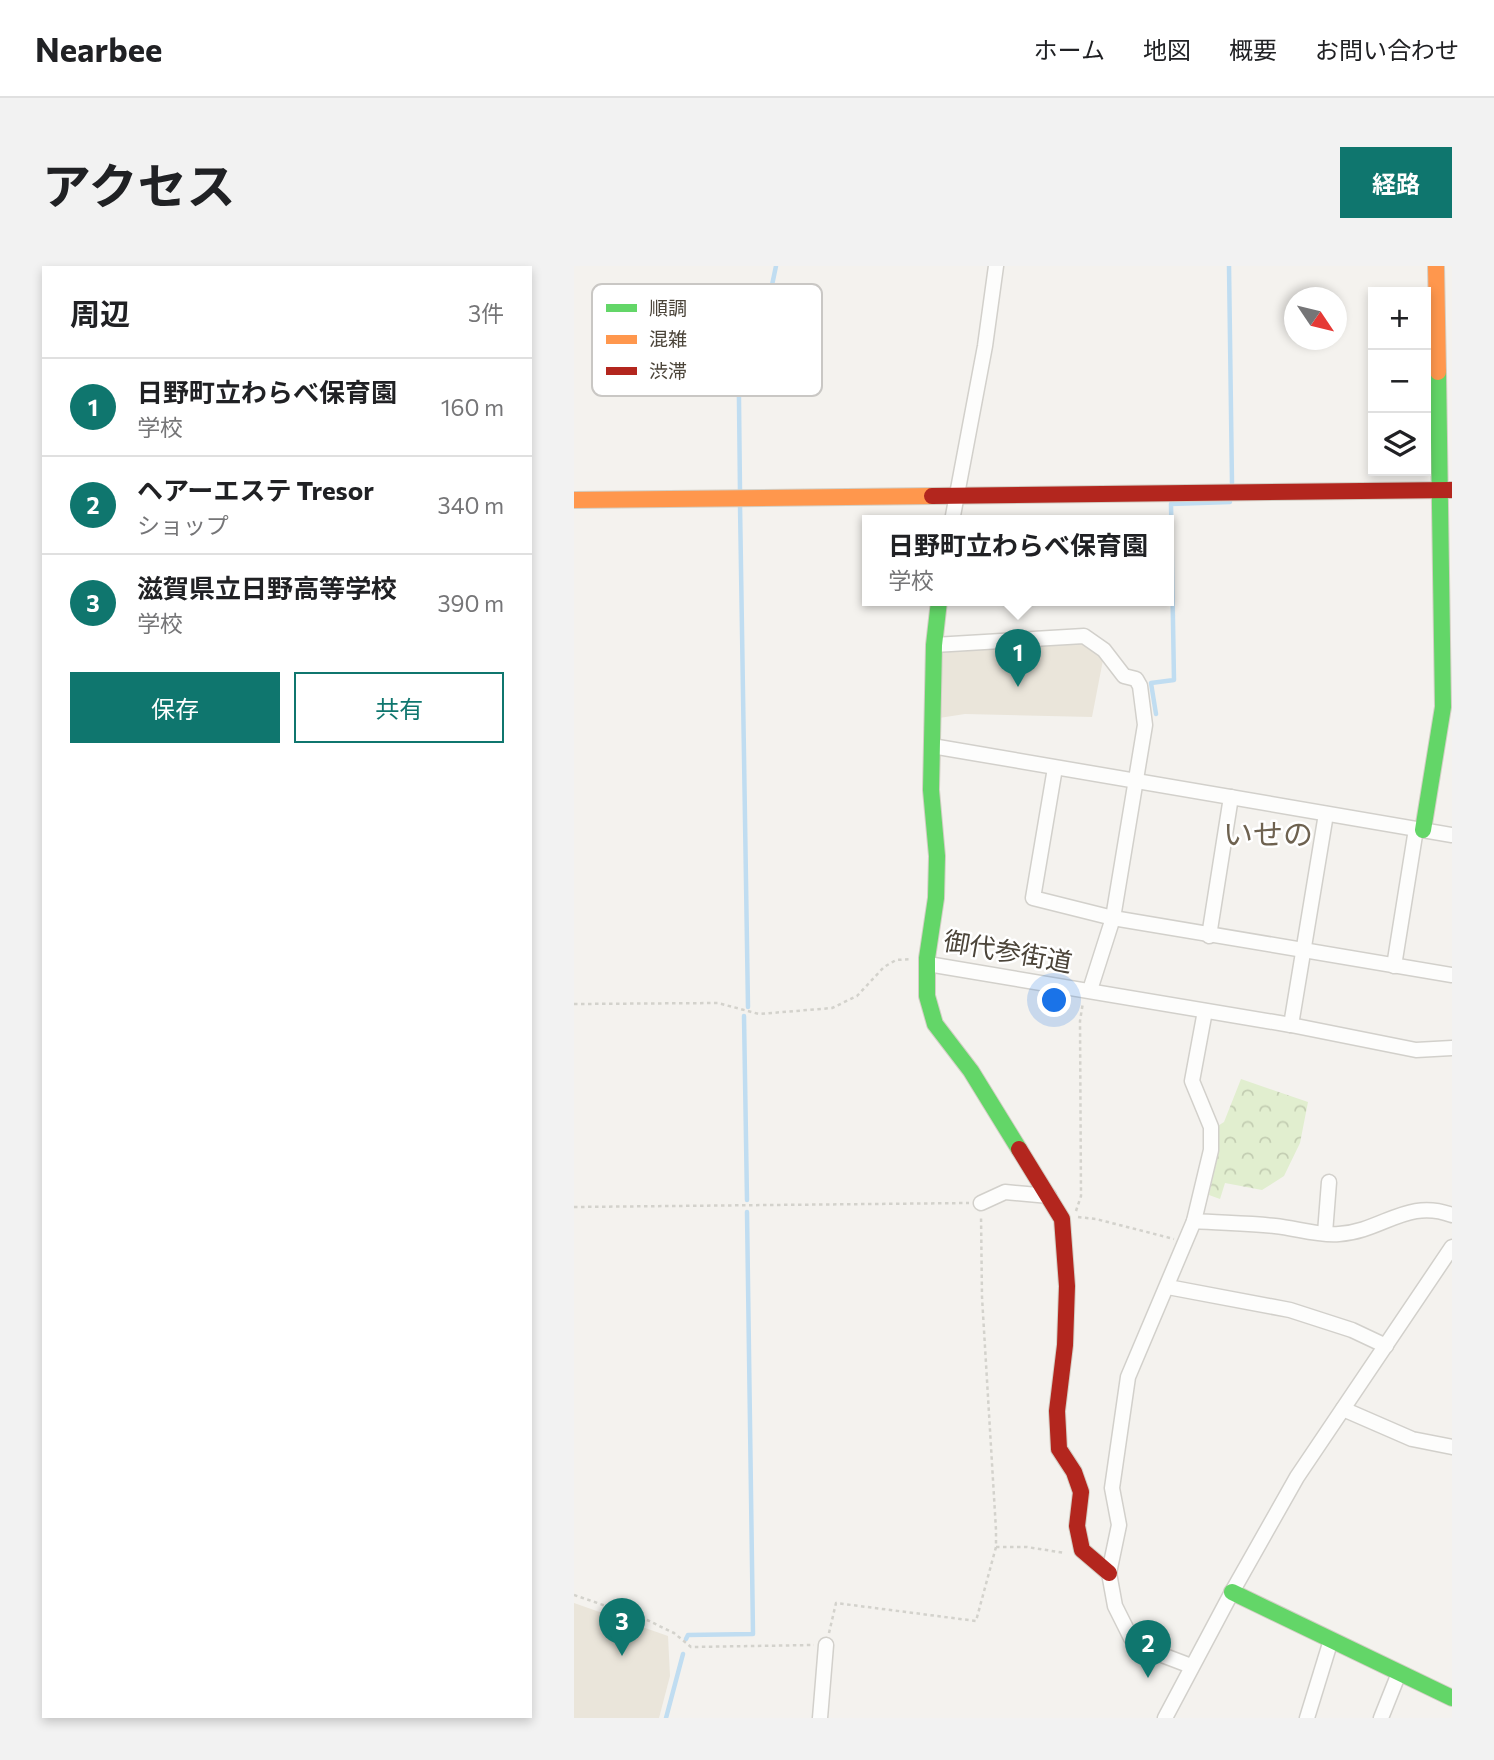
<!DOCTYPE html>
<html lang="ja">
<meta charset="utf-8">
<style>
:root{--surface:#fff;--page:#f2f2f2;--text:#202124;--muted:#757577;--line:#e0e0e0;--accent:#0f766e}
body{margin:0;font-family:Commissioner,"Noto Sans JP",sans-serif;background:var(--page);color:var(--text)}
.controls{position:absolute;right:21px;top:21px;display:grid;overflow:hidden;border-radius:0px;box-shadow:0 4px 10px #0003}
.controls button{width:63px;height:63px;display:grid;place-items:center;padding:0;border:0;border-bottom:2px solid var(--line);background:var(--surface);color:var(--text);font:35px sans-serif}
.compass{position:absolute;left:710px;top:21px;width:63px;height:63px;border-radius:50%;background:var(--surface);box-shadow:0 4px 10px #0003;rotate:125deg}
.you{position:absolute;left:481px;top:735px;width:24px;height:24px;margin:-18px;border:5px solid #fff;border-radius:50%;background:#1a73e8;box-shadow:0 0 0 10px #1a73e833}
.badge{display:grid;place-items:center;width:46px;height:46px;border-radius:50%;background:var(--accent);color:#fff;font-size:23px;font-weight:700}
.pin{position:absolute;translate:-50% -58px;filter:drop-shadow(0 2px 4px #0008)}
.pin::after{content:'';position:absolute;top:37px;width:24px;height:21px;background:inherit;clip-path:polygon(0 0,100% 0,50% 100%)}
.popup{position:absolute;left:288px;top:249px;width:312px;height:91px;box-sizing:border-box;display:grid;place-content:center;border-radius:0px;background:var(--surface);filter:drop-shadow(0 2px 5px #0005);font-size:23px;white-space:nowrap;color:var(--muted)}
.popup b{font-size:26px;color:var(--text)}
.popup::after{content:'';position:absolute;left:50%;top:100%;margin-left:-14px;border:14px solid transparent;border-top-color:var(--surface)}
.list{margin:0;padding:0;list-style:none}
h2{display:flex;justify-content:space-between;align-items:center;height:91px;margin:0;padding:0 28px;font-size:30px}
h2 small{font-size:23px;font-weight:400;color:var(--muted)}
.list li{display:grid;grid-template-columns:46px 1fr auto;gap:21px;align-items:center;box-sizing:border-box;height:98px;padding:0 28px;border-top:2px solid var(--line)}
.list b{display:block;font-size:26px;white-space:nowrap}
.list p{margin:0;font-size:23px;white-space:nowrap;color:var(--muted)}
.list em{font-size:23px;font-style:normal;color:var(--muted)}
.actions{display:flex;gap:14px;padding:21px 28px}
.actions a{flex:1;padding:16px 0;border:2px solid var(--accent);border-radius:0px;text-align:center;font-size:24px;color:var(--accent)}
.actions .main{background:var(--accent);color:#fff}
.icon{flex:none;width:38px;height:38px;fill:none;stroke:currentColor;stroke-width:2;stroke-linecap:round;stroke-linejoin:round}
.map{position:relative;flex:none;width:878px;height:1452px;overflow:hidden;border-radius:0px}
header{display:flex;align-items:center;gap:42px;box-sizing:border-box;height:98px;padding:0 35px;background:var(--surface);border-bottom:2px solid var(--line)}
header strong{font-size:33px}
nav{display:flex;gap:38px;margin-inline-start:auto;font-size:24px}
.intro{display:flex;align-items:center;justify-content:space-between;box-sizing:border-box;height:168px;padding:0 42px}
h1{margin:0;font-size:49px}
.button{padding:18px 32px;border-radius:0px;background:var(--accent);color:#fff;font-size:24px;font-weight:700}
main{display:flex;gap:42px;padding:0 42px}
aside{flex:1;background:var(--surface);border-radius:0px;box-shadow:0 4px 10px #0003}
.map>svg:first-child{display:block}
.education{fill:#eae5da}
.forest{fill:url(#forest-crowns)}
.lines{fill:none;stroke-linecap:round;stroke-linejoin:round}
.stream{stroke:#c0ddf1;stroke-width:4.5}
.street-casing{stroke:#d2d0cb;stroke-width:17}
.fast-casing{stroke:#d3cfc5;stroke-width:18}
.slow-casing{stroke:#d3cfc5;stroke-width:18}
.jam-casing{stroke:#d3cfc5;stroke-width:18}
.path{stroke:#d3d2cc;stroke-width:2.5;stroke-dasharray:3.5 3.5;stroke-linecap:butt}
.street{stroke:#fdfdfc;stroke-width:14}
.fast{stroke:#63d668;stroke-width:16}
.slow{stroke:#ff974d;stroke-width:16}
.jam{stroke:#b3261e;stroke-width:16}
.labels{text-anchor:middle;stroke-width:5;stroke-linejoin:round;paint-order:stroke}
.street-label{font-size:26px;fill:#4b4439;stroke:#fff}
.quarter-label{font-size:30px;fill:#6e6250;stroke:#fff}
.key{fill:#fff;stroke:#c9c7c4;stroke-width:2}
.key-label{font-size:19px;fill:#4b4439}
</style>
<header>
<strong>Nearbee</strong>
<nav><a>ホーム</a><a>地図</a><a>概要</a><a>お問い合わせ</a></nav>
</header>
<div class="intro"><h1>アクセス</h1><a class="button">経路</a></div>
<main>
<aside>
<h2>周辺<small>3件</small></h2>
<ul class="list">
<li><span class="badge">1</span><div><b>日野町立わらべ保育園</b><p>学校</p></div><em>160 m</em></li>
<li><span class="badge">2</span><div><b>ヘアーエステ Tresor</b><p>ショップ</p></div><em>340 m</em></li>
<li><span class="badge">3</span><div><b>滋賀県立日野高等学校</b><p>学校</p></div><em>390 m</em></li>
</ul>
<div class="actions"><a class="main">保存</a><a>共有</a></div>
</aside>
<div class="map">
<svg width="878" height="1452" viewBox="0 0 878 1452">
<defs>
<pattern id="forest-crowns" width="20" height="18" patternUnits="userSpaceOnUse" patternTransform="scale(1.75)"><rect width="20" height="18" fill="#e1eecf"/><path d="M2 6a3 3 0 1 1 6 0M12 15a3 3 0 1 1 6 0" fill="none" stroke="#c3cdb2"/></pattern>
</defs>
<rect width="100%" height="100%" fill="#f4f2ee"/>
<g class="education">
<polygon points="506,375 522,385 529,394 518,451 391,448 365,452 369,381"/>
<polygon points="0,1337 94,1370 96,1410 85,1452 0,1452"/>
</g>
<polygon class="forest" points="667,813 734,836 726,877 710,910 688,924 651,917 646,933 635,929 643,892 639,863 650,856"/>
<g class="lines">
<g class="stream">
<polyline points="655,0 658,217"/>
<polyline points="166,226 164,44 193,43 202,0"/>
<polyline points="166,239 174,741"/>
<polyline points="582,448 577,417 600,414 597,238 656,236"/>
<polyline points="170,750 173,934"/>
<polyline points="112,1373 114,1369 179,1368 173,946"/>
<polyline points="92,1452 109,1388"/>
</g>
<defs>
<g id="street">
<polyline points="378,255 411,80 422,0"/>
<polyline points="360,379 510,370 530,384 550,410 562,413 566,420 571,459 539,652 516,724"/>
<polyline points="358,480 878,569"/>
<polyline points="481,502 459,632 539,652 878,709"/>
<polyline points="635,670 657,531"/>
<polyline points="354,698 717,759 842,784 878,782"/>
<polyline points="820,700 842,563"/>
<polyline points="717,759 752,548"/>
<polyline points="407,937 431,926 475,930"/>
<path d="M620,955C647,957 674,957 701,960C722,962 744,970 765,968C809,965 833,932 878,949"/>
<polyline points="751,967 755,916"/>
<polyline points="594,1021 716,1044 778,1064 812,1080"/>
<polyline points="769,1143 838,1173 878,1181"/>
<polyline points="617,1400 567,1381 557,1372 541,1340 535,1307 545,1259 538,1222 554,1111 620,955 637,884 637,861 618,815 631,745"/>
<polyline points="246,1452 252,1379"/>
<polyline points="591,1452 658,1326 723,1211 878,981"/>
<polyline points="733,1452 757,1374"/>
<polyline points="807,1452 825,1407"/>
</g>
<g id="fast">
<polyline points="365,335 360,379 357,524 363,590 362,632 353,692 353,730 361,758 397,805 445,883"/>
<polyline points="849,564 869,441 864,106"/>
<polyline points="658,1326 878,1432"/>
</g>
<g id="slow">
<polyline points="862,0 864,106"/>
<polyline points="0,234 358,230"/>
</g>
<g id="jam">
<polyline points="358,230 878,224"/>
<polyline points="445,883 488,953 493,1020 491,1079 483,1145 485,1183 500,1206 507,1226 503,1260 508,1284 535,1307"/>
</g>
</defs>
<use href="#street" class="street-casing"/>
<use href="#fast" class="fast-casing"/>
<use href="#slow" class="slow-casing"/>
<use href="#jam" class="jam-casing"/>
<g class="path">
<polyline points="0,738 144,737 185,748 258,742 283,730 310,701 322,694 338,693"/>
<polyline points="0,941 395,937"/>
<polyline points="502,945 507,930 506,755 509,736"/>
<polyline points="504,951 522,953 600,973"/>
<polyline points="422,1281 453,1281 491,1287"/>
<polyline points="0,1329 73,1354 100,1367 117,1381 240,1379"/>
<polyline points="255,1367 262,1337 402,1355 422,1281 422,1264 408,1031 407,949"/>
</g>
<use href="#street" class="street"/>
<use href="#fast" class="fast"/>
<use href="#slow" class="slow"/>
<use href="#jam" class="jam"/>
</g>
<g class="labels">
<g class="street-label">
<text transform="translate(434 686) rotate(10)" y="9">御代参街道</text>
</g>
<g class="quarter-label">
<text x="694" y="579">いせの</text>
</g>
</g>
<rect x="18" y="18" width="230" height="112" rx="10" class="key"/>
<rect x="32" y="38" width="31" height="8" fill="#63d668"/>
<rect x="32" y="69" width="31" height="9" fill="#ff974d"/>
<rect x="32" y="101" width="31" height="8" fill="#b3261e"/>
<g class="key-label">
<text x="75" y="49">順調</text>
<text x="75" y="80">混雑</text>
<text x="75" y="112">渋滞</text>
</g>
</svg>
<div class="controls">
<button>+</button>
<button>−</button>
<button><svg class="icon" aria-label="layers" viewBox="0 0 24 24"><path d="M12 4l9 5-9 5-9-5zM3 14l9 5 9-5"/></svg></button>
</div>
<svg class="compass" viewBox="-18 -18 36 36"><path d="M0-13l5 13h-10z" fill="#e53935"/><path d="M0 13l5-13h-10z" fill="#757577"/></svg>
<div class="you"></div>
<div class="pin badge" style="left:444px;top:421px">1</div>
<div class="popup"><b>日野町立わらべ保育園</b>学校</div>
<div class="pin badge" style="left:574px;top:1412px">2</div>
<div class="pin badge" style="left:48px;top:1390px">3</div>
</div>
</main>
